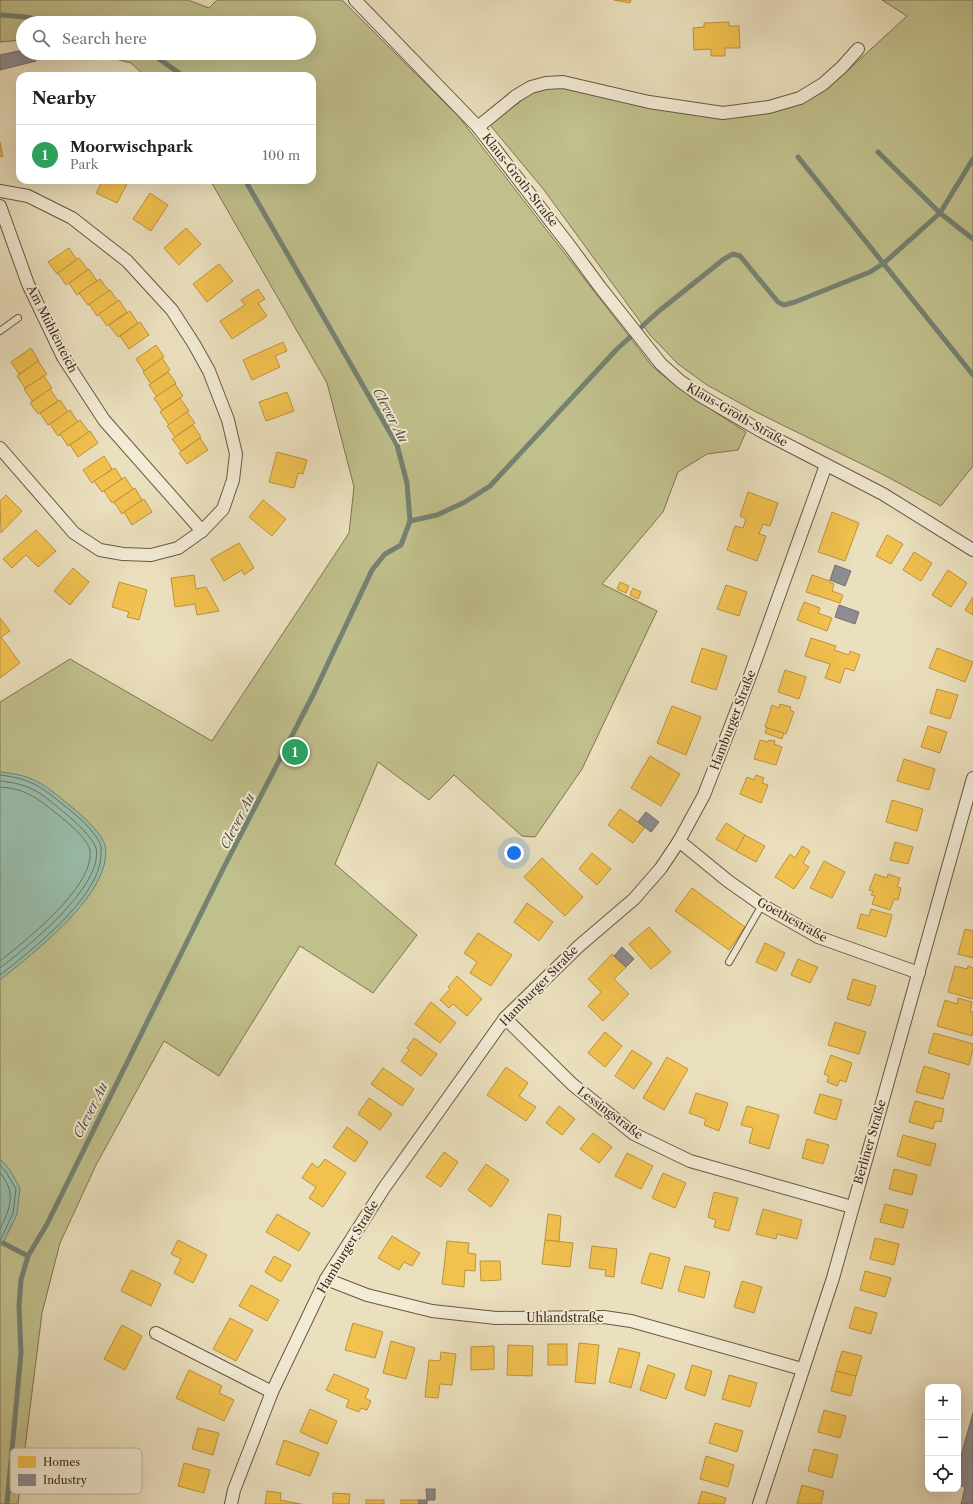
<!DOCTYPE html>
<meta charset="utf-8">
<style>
:root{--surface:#fff;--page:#f6f6f6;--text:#222;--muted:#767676;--line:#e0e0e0;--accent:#8f2418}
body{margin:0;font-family:"Libre Caslon Text",serif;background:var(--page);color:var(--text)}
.controls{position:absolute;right:12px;bottom:12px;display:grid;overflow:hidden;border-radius:8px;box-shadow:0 4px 16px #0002}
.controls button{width:36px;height:36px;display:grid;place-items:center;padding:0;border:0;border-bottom:1px solid var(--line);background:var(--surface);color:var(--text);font:20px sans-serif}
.you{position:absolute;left:514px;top:853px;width:14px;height:14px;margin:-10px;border:3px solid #fff;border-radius:50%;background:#1a73e8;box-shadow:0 0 0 6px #1a73e833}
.badge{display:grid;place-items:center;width:26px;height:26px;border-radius:50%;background:var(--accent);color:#fff;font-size:13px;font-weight:700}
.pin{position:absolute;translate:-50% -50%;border:2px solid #fff;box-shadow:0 1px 4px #0006}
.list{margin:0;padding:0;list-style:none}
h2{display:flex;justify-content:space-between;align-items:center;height:52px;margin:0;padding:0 16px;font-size:17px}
h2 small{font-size:13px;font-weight:400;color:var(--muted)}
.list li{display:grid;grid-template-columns:26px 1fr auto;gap:12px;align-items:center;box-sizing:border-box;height:60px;padding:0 16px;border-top:1px solid var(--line)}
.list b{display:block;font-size:15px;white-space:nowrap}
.list p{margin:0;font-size:13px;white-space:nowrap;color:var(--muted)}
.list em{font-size:13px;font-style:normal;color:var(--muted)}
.icon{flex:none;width:22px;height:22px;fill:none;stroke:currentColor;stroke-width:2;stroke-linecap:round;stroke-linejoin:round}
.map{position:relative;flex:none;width:973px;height:1504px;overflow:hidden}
.search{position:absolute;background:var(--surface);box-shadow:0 4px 16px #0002;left:16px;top:16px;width:300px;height:44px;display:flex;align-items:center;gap:10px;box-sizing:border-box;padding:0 14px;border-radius:22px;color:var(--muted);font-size:15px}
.panel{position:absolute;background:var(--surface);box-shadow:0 4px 16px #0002;left:16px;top:72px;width:300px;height:112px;border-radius:12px}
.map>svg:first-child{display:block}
.green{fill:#c0c08c;stroke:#7f7454}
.water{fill:#99beac;stroke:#758272}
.homes{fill:#f2c14e;stroke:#bc933f}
.industry{fill:#8d8d92;stroke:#756f6f}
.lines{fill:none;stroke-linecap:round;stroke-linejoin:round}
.shore{stroke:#6c7464;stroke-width:1}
.stream{stroke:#758272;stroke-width:5}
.service-casing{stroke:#695744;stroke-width:8}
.minor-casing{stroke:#695744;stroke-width:14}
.service{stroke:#f2ebd5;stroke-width:6}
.minor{stroke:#f2ebd5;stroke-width:12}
.labels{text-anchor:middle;stroke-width:4;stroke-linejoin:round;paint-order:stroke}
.street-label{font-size:12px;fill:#3e291c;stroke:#f2ebd5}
.water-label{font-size:13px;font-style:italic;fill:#554e40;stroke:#f2ebd5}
.key{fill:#f2ebd5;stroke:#bcb19e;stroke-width:1}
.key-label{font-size:11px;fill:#3e291c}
</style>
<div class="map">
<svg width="973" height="1504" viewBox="0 0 973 1504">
<rect width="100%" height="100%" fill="#ebe0be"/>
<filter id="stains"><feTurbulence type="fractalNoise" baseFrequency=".005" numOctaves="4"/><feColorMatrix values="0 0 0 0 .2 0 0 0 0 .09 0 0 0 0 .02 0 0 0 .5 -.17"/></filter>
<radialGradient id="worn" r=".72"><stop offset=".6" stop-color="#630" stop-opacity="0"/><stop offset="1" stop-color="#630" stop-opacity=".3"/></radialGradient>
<g class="green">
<path d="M0,0H188L209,8L217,0H342L459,117L652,366C681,392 714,411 746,432L738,450L707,454L678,472L663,512L602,584L657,611L582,769L535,837L522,836L454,775L429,800L378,762L335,864L417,935L373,993L300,946L219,1076L164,1041L96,1165L60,1243L42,1313L18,1504H0V702L70,659L212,741L349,533L354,487L327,383L210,180H312V76H145L131,63L92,53H309V23H23V40L0,42Z"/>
<polygon points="882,0 973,0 973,466 941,506 884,475 756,412 707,385 678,364 650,335 544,190 490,125 535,90 554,88 574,89 685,112 803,101 836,81 907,16"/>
</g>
<g class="water">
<path d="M0,772C36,775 47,787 74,809C83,816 103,835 105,846C114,892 32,954 0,980Z"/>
<polygon points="0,1159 10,1170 20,1188 17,1214 3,1243 0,1246"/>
</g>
<g class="homes">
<polygon points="614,0 631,0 630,3"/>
<polygon points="729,22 729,26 739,26 740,48 725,48 725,56 711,56 711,49 694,50 693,28 704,27 704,23"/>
<rect x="45" y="75" width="23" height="1"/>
<polygon points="0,142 3,156 0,157"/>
<polygon points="103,180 129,180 117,203 96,193"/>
<polygon points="150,193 168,205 151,231 133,219"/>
<polygon points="186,228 201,244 179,265 164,248"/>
<polygon points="69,248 77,260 57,274 48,262"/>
<polygon points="79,258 88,270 66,285 58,273"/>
<polygon points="219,264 233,281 207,302 193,284"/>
<polygon points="89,269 97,281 77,295 69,283"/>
<polygon points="100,279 109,291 88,305 79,293"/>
<polygon points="258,289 265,299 258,303 267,316 232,339 220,321 245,305 241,300"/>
<polygon points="110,290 118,301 97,316 89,304"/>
<polygon points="119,300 127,312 107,326 99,314"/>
<polygon points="130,311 138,323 118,337 109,325"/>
<polygon points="140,322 149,335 129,349 120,336"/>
<polygon points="283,342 287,351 275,356 280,367 252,380 243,360"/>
<polygon points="156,345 164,357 144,371 136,359"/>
<polygon points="31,348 39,361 19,374 11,362"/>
<polygon points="162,358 170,370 151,384 143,372"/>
<polygon points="38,361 47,374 25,388 17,376"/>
<polygon points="168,372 176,383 157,397 149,385"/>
<polygon points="44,376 52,388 32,401 24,389"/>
<polygon points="175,384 183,396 162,410 154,398"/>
<polygon points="50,389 58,401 38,414 30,403"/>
<polygon points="287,392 294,411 266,421 259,402"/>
<polygon points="180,398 189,411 169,425 160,412"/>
<polygon points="60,400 68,412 48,425 40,413"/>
<polygon points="70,410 78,422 58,436 50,424"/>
<polygon points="187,412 195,423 175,437 167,426"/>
<polygon points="80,420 89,432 68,446 60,434"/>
<polygon points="193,425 201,437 181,451 172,439"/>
<polygon points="90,431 98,443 78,457 70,445"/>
<polygon points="200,438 208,450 187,464 179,453"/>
<polygon points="277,452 307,460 303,474 298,473 294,488 269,482"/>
<polygon points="104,456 112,469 92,483 83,470"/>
<polygon points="115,468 122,479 102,492 94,481"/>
<polygon points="125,477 133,489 112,503 104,491"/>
<polygon points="135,488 142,500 122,514 114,502"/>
<polygon points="748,492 778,503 770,526 763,524 759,534 766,536 757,561 727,550 735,526 743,528 746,519 740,516"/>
<polygon points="6,495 22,511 1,533 0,501"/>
<polygon points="144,499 152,512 132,525 124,512"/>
<polygon points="263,500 286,519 272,536 249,517"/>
<polygon points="832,512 859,523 845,561 818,552"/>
<polygon points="36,530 56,551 38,567 26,555 12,568 3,559"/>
<polygon points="887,535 903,544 891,564 876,556"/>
<polygon points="239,543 254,568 244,575 242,570 224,581 211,559"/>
<polygon points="914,552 932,563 921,581 903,570"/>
<polygon points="73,568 89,582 70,605 54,591"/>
<polygon points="948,570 967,583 951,607 932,595"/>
<polygon points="194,575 196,589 206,587 219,611 197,615 195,604 175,607 171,578"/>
<polygon points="812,575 830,581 829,582 834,584 832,591 843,595 840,603 806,592"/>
<polygon points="119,582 147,590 139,620 127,617 129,612 112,607"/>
<polygon points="620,582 629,586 626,593 617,589"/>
<polygon points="726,585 747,592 739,616 717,609"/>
<polygon points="633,588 641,592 638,599 630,595"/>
<polygon points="973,597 973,615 965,610"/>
<polygon points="804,602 820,608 818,613 832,618 827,631 797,620"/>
<polygon points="0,618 10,631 1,637 20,663 0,678"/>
<polygon points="811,638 836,646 834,650 849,655 850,651 860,655 854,671 845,668 840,683 825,678 830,664 805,656"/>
<polygon points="702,648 727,656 716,690 691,682"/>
<polygon points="937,648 973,662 965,682 929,668"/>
<polygon points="785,670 806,677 799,699 778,692"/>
<polygon points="937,689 958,695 950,719 930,713"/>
<polygon points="780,704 791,707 790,710 794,712 786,734 765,727 772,705 779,708"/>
<polygon points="672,706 701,717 686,755 657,743"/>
<polygon points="928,726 947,732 940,753 921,747"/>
<polygon points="767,728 784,733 782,739 765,733"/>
<polygon points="760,740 768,742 769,740 775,741 774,744 782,747 776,765 754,759"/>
<polygon points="650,756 680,774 661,806 631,788"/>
<polygon points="904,759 935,769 929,790 897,781"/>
<polygon points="756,775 764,778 762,783 768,785 761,803 740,794 747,777 754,780"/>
<polygon points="892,800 923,809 917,831 886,822"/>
<polygon points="620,809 645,827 633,843 608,825"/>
<polygon points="726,823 745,835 736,851 716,839"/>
<polygon points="745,835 765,846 756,862 736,851"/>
<polygon points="895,842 913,847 908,864 890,860"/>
<polygon points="802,846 810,851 803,863 809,867 794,889 775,877 790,854 795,858"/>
<polygon points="592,853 611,869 597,885 579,869"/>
<polygon points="542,858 583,897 565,916 524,877"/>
<polygon points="824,861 845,872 832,898 810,888"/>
<polygon points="875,874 887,878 888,874 900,878 897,887 901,888 898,900 894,899 890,910 872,904 875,896 871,895 873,891 869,890"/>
<polygon points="692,888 745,927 729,950 675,911"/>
<polygon points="527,903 553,922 539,941 514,922"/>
<polygon points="871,909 892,915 886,937 857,928 861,914 869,916"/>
<polygon points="649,927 671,952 651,969 629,944"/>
<polygon points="965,929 973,931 973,958 958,954"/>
<polygon points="478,933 512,955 491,986 470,973 477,962 464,953"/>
<polygon points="765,943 785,953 776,971 756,962"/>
<polygon points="612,954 626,967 614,979 629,994 603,1021 588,1006 601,992 588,979"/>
<polygon points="798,959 818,967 810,983 791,975"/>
<polygon points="955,966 967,969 968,966 973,968 973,999 948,992"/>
<polygon points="457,976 482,999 467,1016 453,1004 449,1008 440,1000 450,989 448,987"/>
<polygon points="853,979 876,986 870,1006 847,999"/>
<polygon points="958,998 972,1002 970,1012 973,1012 973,1031 972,1036 937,1026 945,1000 957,1004"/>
<polygon points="431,1002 456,1023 440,1043 415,1024"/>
<polygon points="835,1022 866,1032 859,1054 828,1045"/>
<polygon points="605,1032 622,1046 605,1067 588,1053"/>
<polygon points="934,1033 973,1044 973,1049 969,1065 928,1053"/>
<polygon points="414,1038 437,1054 421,1076 401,1061 409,1050 407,1048"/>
<polygon points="632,1050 652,1063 634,1089 615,1076"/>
<polygon points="831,1055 852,1063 846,1082 840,1080 837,1086 827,1082 829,1076 824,1074"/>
<polygon points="667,1057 688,1069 664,1110 643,1098"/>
<polygon points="924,1066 950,1074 943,1099 916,1092"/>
<polygon points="506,1067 528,1083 519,1096 536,1107 526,1121 487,1095"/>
<polygon points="383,1068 414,1089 402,1106 371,1084"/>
<polygon points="696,1093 728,1103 719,1131 704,1125 706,1119 689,1113"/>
<polygon points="820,1094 842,1100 836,1120 814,1113"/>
<polygon points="369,1098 392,1114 380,1130 358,1114"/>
<polygon points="915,1101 944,1109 941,1122 935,1121 933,1129 909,1122"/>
<polygon points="559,1106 575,1119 562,1135 546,1123"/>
<polygon points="747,1106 779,1115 769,1149 749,1143 753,1128 741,1125"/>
<polygon points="347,1127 368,1142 355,1162 333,1147"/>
<polygon points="593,1133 612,1147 599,1163 580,1149"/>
<polygon points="903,1135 936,1144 930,1166 897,1156"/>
<polygon points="807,1139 829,1145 823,1164 802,1158"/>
<polygon points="444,1152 458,1162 441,1187 426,1177"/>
<polygon points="627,1153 653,1166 641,1189 615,1176"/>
<polygon points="325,1159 346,1173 323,1207 309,1198 316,1187 302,1178 312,1163 318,1168"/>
<polygon points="486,1164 509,1180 491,1207 468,1190"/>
<polygon points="894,1169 917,1175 912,1195 889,1189"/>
<polygon points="663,1173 686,1183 675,1208 652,1198"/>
<polygon points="714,1192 738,1198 729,1231 714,1227 716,1220 708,1217"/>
<polygon points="885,1204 908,1210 903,1228 880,1222"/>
<polygon points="763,1209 802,1220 797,1239 777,1234 776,1239 756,1234"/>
<polygon points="277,1214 310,1233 299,1251 266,1232"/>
<polygon points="548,1214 561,1216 559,1242 545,1240"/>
<polygon points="392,1236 420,1253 412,1266 404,1262 399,1270 378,1258"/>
<polygon points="875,1238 899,1244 894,1265 870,1259"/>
<polygon points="178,1240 207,1255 193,1283 174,1273 181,1259 171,1254"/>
<polygon points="545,1240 573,1243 570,1267 542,1264"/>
<polygon points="447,1241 469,1243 468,1253 476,1254 475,1271 465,1270 464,1287 442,1284"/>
<polygon points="592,1246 617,1249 614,1277 605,1276 606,1270 589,1268"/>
<polygon points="650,1253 670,1258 662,1289 641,1283"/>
<polygon points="274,1256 291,1265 281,1282 265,1272"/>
<polygon points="480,1261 500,1261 501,1280 481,1281"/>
<polygon points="685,1266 710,1272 704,1298 678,1291"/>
<polygon points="131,1270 161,1284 151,1306 121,1291"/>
<polygon points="865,1271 891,1278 885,1297 860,1290"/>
<polygon points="742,1281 762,1287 754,1313 734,1307"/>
<polygon points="251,1285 279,1300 267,1321 239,1306"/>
<polygon points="855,1307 877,1313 871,1334 849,1328"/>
<polygon points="230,1318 253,1330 236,1361 213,1349"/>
<polygon points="353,1323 383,1332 375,1358 345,1350"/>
<polygon points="122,1325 142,1336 125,1370 104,1359"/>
<polygon points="391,1341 415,1348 406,1379 383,1373"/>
<polygon points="579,1343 599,1345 595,1384 575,1382"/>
<rect x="548" y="1344" width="19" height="21"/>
<polygon points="508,1345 533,1346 532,1376 507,1375"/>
<polygon points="494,1346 494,1369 471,1370 471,1347"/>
<polygon points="619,1348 640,1353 631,1388 609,1382"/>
<polygon points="842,1351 862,1356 856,1376 836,1371"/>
<polygon points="441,1352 456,1354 452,1385 440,1384 438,1398 425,1397 429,1360 440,1361"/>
<polygon points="648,1365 675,1374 666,1399 640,1390"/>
<polygon points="692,1365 712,1371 705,1396 685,1389"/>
<polygon points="189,1370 222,1386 219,1393 234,1400 224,1421 176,1398"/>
<polygon points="836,1371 856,1376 851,1396 831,1391"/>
<polygon points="334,1374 369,1389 365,1398 371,1401 367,1410 361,1408 359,1412 346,1407 349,1400 326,1390"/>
<polygon points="729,1375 757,1383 750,1407 722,1399"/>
<polygon points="310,1409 337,1421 327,1444 300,1432"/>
<polygon points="824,1410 846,1416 840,1438 818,1432"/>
<polygon points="715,1423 743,1431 737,1452 709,1443"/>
<polygon points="198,1428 219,1433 213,1455 192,1449"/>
<polygon points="284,1440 319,1453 310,1476 276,1464"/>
<polygon points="814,1449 838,1455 832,1478 808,1471"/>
<polygon points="706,1456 734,1465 728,1487 700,1479"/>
<polygon points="184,1463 210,1470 204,1493 178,1486"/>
<polygon points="802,1485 824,1491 821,1504 797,1504"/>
<polygon points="267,1491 281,1493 280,1500 301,1504 265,1504"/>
<polygon points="702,1491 726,1498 724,1504 698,1504"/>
<polygon points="333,1493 350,1494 349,1504 333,1504"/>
<rect x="366" y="1500" width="18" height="4"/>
<rect x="401" y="1500" width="18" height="4"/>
</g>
<g class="industry">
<polygon points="23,50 23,53 34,53 36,61 0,70 0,55"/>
<polygon points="129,73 129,76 77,76 77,74"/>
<polygon points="835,565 851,571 845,586 830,580"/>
<polygon points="839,605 859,612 855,624 835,617"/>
<polygon points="646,812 659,822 651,832 638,822"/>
<polygon points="622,947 634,959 626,967 614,956"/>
<polygon points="973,1413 973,1504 961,1504 965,1487 958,1485 958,1466"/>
<polygon points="426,1489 435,1489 435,1500 427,1500"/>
<rect x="419" y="1500" width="8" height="4"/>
</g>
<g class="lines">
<g class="shore">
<path d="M0,775C35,779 45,790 71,811C81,819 97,834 101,846C101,848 101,852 101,855C100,897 32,950 0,975"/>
<path d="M0,781C32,784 42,794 66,814C75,821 93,838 96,848C104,886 27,947 0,968"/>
<path d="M0,787C29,789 39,800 61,817C69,824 89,840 90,851C94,887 26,940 0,961"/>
<polyline points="0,1165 6,1172 16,1189 13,1213 0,1241"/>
<path d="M0,1173C17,1192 10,1209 0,1229"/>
</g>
<g class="stream">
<polyline points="0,15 26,17 56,23"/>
<polyline points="151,53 183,76"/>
<polyline points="878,152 940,213 973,239"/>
<polyline points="798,157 973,375"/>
<polyline points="410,521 437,515 465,502 490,486 617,349 659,311 724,259 733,254 740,256 778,302 784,305 795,302 870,272 884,263 940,213 973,159"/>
<polyline points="3,1243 28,1256"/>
<polyline points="7,1504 21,1353 19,1306 21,1280 28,1256 47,1224 224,867 313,695 372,570 385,554 401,545 410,521 407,483 397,445 245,180"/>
</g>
<defs>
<g id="service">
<polyline points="0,331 18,318"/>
<polyline points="729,962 762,905"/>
</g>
<g id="minor">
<polyline points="355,0 478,127 569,245 600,287 661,364 680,381 701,396 761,431 883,494 973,550"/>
<polyline points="478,127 516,96 531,87 546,83 563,82 649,102 723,113 769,107 800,98 823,84 842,67 858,49"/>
<polyline points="0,191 28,196 72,218 127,261 172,310 194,344 209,371 228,420 236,454 233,480 223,509 202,531 178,548 151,555 123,554 100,550 74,533 0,448"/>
<polyline points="0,206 28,284 63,357 104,420 202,531"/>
<polyline points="679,841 728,881 762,905 818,937 919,973"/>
<polyline points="505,1018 572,1084 634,1134 690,1161 852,1207"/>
<polyline points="326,1279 367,1295 432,1311 496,1318 604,1317 631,1321 802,1369"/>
<polyline points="156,1333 272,1392"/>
<polyline points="231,1504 234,1490 272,1392 326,1279 384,1188 505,1018 579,946 634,899 661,868 679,841 704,795 750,676 826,465"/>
<polyline points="759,1504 833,1278 973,778"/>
</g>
</defs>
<use href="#service" class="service-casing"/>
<use href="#minor" class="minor-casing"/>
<use href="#service" class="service"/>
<use href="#minor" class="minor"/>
</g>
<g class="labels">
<g class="street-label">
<text transform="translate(520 180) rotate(52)" y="4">Klaus-Groth-Straße</text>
<text transform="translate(52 329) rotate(63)" y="4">Am Mühlenteich</text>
<text transform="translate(737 415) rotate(30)" y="4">Klaus-Groth-Straße</text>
<text transform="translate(733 720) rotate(-69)" y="4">Hamburger Straße</text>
<text transform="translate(792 920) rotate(29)" y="4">Goethestraße</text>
<text transform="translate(539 986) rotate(-46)" y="4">Hamburger Straße</text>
<text transform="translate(610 1113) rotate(37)" y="4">Lessingstraße</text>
<text transform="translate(870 1142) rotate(-74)" y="4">Berliner Straße</text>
<text transform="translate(348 1247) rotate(-59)" y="4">Hamburger Straße</text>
<text x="565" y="1322">Uhlandstraße</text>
</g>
<g class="water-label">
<text transform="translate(391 415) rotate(62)" y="5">Clever Au</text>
<text transform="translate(237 821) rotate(-63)" y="5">Clever Au</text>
<text transform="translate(90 1110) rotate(-63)" y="5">Clever Au</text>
</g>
</g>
<rect x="10" y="1448" width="132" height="46" rx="6" class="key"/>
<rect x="18" y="1456" width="18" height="12" fill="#f2c14e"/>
<rect x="18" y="1474" width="18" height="12" fill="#8d8d92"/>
<g class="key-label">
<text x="43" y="1466">Homes</text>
<text x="43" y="1484">Industry</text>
</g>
<rect width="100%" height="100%" filter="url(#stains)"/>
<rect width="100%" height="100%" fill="url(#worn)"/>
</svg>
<div class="controls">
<button>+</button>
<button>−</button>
<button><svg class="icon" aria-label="locate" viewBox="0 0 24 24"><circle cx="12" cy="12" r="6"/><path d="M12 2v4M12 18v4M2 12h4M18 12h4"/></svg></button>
</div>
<div class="you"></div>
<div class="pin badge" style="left:295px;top:752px;background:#2e9e5b">1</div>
<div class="search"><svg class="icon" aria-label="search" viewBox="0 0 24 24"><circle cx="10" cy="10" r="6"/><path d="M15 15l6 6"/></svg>Search here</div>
<section class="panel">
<h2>Nearby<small></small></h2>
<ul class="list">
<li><span class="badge" style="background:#2e9e5b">1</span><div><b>Moorwischpark</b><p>Park</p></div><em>100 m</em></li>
</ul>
</section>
</div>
